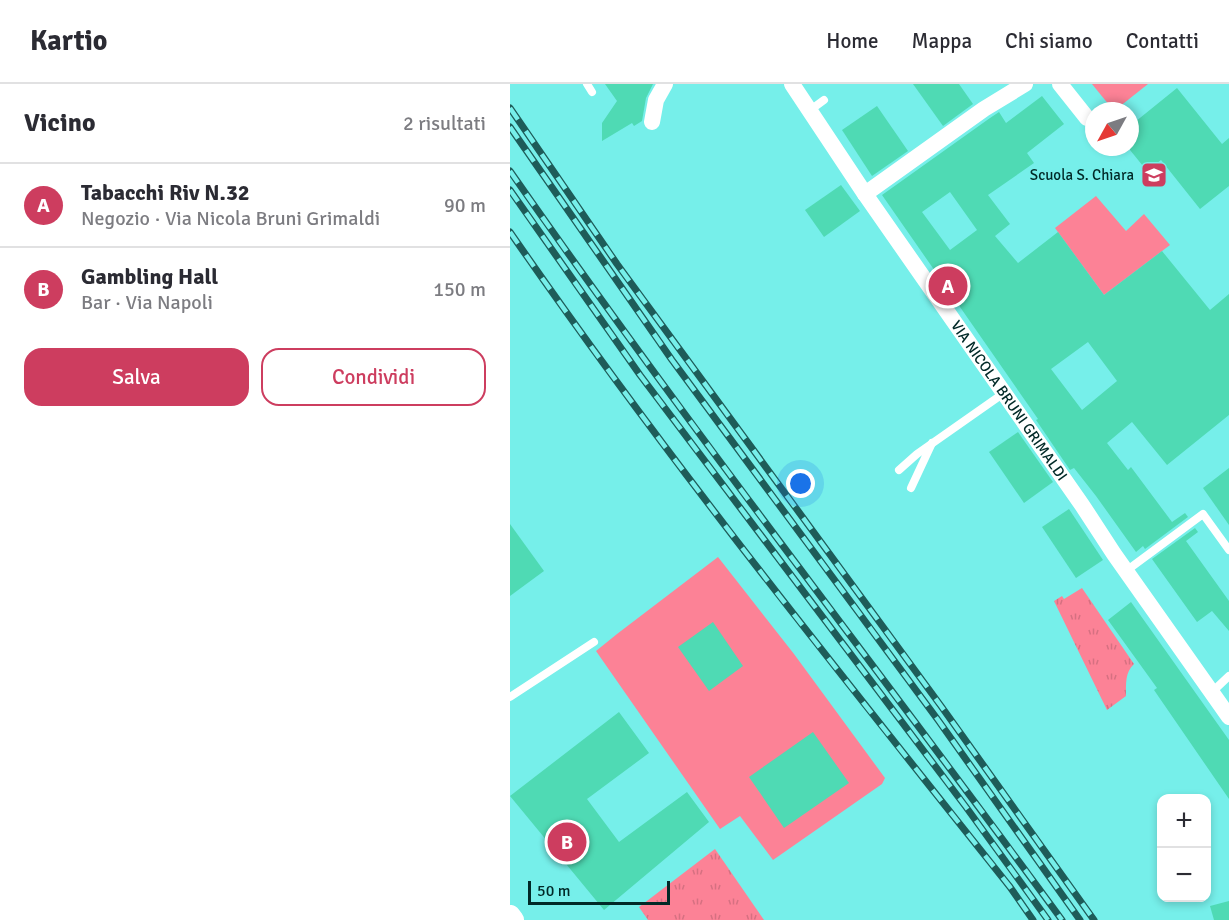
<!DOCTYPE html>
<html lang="it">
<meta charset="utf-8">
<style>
:root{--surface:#fff;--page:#f7f7f7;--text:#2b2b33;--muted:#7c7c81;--line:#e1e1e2;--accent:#cd3d5f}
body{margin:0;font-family:Signika,sans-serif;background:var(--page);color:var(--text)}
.controls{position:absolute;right:18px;bottom:18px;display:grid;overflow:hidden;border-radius:12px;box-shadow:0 3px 9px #0003}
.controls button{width:54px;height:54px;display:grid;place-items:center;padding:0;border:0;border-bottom:2px solid var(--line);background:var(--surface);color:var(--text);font:30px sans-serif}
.compass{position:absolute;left:575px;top:18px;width:54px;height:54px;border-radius:50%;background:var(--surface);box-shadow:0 3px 9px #0003;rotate:230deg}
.scale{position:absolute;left:18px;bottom:15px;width:142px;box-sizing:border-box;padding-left:6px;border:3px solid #002927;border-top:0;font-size:16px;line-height:21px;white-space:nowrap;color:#002927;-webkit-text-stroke:4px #76efea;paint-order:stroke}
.you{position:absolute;left:291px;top:400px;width:21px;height:21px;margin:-15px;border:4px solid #fff;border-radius:50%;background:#1a73e8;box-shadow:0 0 0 9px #1a73e833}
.badge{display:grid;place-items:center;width:39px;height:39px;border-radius:50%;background:var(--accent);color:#fff;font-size:20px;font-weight:700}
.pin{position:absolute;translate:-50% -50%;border:3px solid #fff;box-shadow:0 2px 6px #0006}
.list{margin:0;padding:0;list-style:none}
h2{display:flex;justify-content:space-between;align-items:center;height:78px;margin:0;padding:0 24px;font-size:26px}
h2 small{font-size:20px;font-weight:400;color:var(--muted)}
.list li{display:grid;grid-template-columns:39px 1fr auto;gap:18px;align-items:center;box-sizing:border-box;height:84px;padding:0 24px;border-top:2px solid var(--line)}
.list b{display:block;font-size:22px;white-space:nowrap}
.list p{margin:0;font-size:20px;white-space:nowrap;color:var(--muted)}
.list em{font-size:20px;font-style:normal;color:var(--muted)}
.actions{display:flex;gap:12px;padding:18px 24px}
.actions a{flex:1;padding:14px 0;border:2px solid var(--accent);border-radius:18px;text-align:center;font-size:21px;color:var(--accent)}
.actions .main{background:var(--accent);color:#fff}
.map{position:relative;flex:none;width:719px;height:836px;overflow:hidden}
header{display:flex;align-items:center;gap:36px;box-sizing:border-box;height:84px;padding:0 30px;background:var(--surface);border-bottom:2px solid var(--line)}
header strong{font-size:28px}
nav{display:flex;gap:33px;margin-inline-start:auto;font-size:21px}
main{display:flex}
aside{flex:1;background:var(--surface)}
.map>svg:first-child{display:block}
.grass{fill:url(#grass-tufts)}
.garden{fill:#fc8296}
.building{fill:#4fdab4;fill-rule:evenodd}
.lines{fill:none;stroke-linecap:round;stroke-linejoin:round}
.service{stroke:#fff;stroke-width:8}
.minor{stroke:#fff;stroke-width:16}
.secondary{stroke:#fff;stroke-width:22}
.rail-casing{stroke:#1e5c59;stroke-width:7}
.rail{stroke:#76efea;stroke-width:4.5;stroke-dasharray:14;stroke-linecap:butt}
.labels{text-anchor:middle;stroke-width:5;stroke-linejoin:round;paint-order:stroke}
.poi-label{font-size:15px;fill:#002927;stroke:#76efea;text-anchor:end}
.street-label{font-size:15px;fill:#002927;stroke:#76efea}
</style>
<header>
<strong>Kartio</strong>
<nav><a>Home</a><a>Mappa</a><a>Chi siamo</a><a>Contatti</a></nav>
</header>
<main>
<aside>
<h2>Vicino<small>2 risultati</small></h2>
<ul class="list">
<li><span class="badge">A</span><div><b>Tabacchi Riv N.32</b><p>Negozio · Via Nicola Bruni Grimaldi</p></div><em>90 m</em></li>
<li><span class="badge">B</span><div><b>Gambling Hall</b><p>Bar · Via Napoli</p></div><em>150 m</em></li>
</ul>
<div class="actions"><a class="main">Salva</a><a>Condividi</a></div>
</aside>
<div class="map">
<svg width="719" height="836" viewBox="0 0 719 836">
<defs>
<pattern id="grass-tufts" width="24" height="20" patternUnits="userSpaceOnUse" patternTransform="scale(1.5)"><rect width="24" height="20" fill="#fc8296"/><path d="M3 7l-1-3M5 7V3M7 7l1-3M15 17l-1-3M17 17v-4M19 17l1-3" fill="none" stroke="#d67081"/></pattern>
</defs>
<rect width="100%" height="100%" fill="#76efea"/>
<g class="grass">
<path d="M572,504L624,580C615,588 616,600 616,612L597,626L544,517L552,512L554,515Z"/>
<polygon points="205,765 254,836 138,836 129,823"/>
</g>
<g class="garden">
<polygon points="582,0 638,0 604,27"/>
<polygon points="586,112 616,147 634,130 660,161 594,211 545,144"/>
<polygon points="208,473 284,570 375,694 372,700 263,776 230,732 210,745 86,567 107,550"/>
</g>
<g class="building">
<polygon points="95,0 143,0 136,14 132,37 124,42 122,39 92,57 92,39 107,17"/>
<polygon points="403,0 449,0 463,20 433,42"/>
<polygon points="667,4 712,60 719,54 719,102 690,125 651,76 637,87 620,66 620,42"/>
<path d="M532,12L554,40L517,69L524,79L478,111L500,140L485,152L508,179L548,148L594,211L652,167L700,226L719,210V331L657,381L622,338L597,359L618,386L621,383L662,438L675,429L678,433L635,465L633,462L626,468L586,412L564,384L560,386L526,336L528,335L372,111L480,34L489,28L496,39ZM440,108L467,146L440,166L412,128ZM578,258L607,297L572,326L541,285Z"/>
<polygon points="367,22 398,67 362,92 332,46"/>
<polygon points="331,101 350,127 314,153 295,126"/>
<polygon points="508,348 543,398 514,419 479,368"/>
<polygon points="719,384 719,441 693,404"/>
<polygon points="559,425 593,476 566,494 532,443"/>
<polygon points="0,440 34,487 0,512"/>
<polygon points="685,444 688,448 676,457 719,517 719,547 702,527 687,538 642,475"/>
<polygon points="621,518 719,656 719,715 644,606 647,604 598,536"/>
<polygon points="203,538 233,582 199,607 168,563"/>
<polygon points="109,628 139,669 77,715 109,758 177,708 199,738 94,826 0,712"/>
<polygon points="303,648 339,699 274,744 239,693"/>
<polygon points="719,817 719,836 704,836 700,822"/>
</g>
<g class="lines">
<g class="service">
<polyline points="77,0 82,8"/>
<polyline points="299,27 314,16"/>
<polyline points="389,386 407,370 494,309"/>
<polyline points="401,404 422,359"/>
<polyline points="616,487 693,430 719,466"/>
<polyline points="702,608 719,592"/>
<polyline points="0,613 84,558"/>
</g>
<g class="minor">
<path id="s1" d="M282,0L355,110L572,421L604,470L719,633"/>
<polyline points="550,0 577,34"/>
<polyline points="142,38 146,16 155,0"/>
<polyline points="355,110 474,25 515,0"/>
</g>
<polyline class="secondary" points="0,832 3,836"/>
<defs>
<g id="rail">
<polyline points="0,24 107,180 431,622 584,836"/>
<polyline points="0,43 162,276 428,636 570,836"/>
<path d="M0,87C177,341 369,586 552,836"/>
<polyline points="0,106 130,291 456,723 538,836"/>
<path d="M0,148C156,374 329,588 500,803L523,836"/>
</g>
</defs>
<use href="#rail" class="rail-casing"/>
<use href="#rail" class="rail"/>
</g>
<defs>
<symbol id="school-square" viewBox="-11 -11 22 22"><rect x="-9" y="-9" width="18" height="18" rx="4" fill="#cd3d5f" stroke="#76efea"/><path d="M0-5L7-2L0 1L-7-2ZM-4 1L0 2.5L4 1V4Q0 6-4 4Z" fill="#fff"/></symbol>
</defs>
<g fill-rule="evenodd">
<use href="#school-square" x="629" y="76" width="30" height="30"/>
</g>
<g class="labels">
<g class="poi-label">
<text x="624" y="96">Scuola S. Chiara</text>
</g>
<g class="street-label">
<text dy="5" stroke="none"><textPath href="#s1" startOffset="384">VIA NICOLA BRUNI GRIMALDI</textPath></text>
</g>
</g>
</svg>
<div class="controls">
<button>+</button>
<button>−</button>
</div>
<svg class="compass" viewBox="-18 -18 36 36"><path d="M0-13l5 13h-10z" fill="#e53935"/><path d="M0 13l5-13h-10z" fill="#7c7c81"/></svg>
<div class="scale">50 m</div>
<div class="you"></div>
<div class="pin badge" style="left:438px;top:202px">A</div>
<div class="pin badge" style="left:57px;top:758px">B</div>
</div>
</main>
